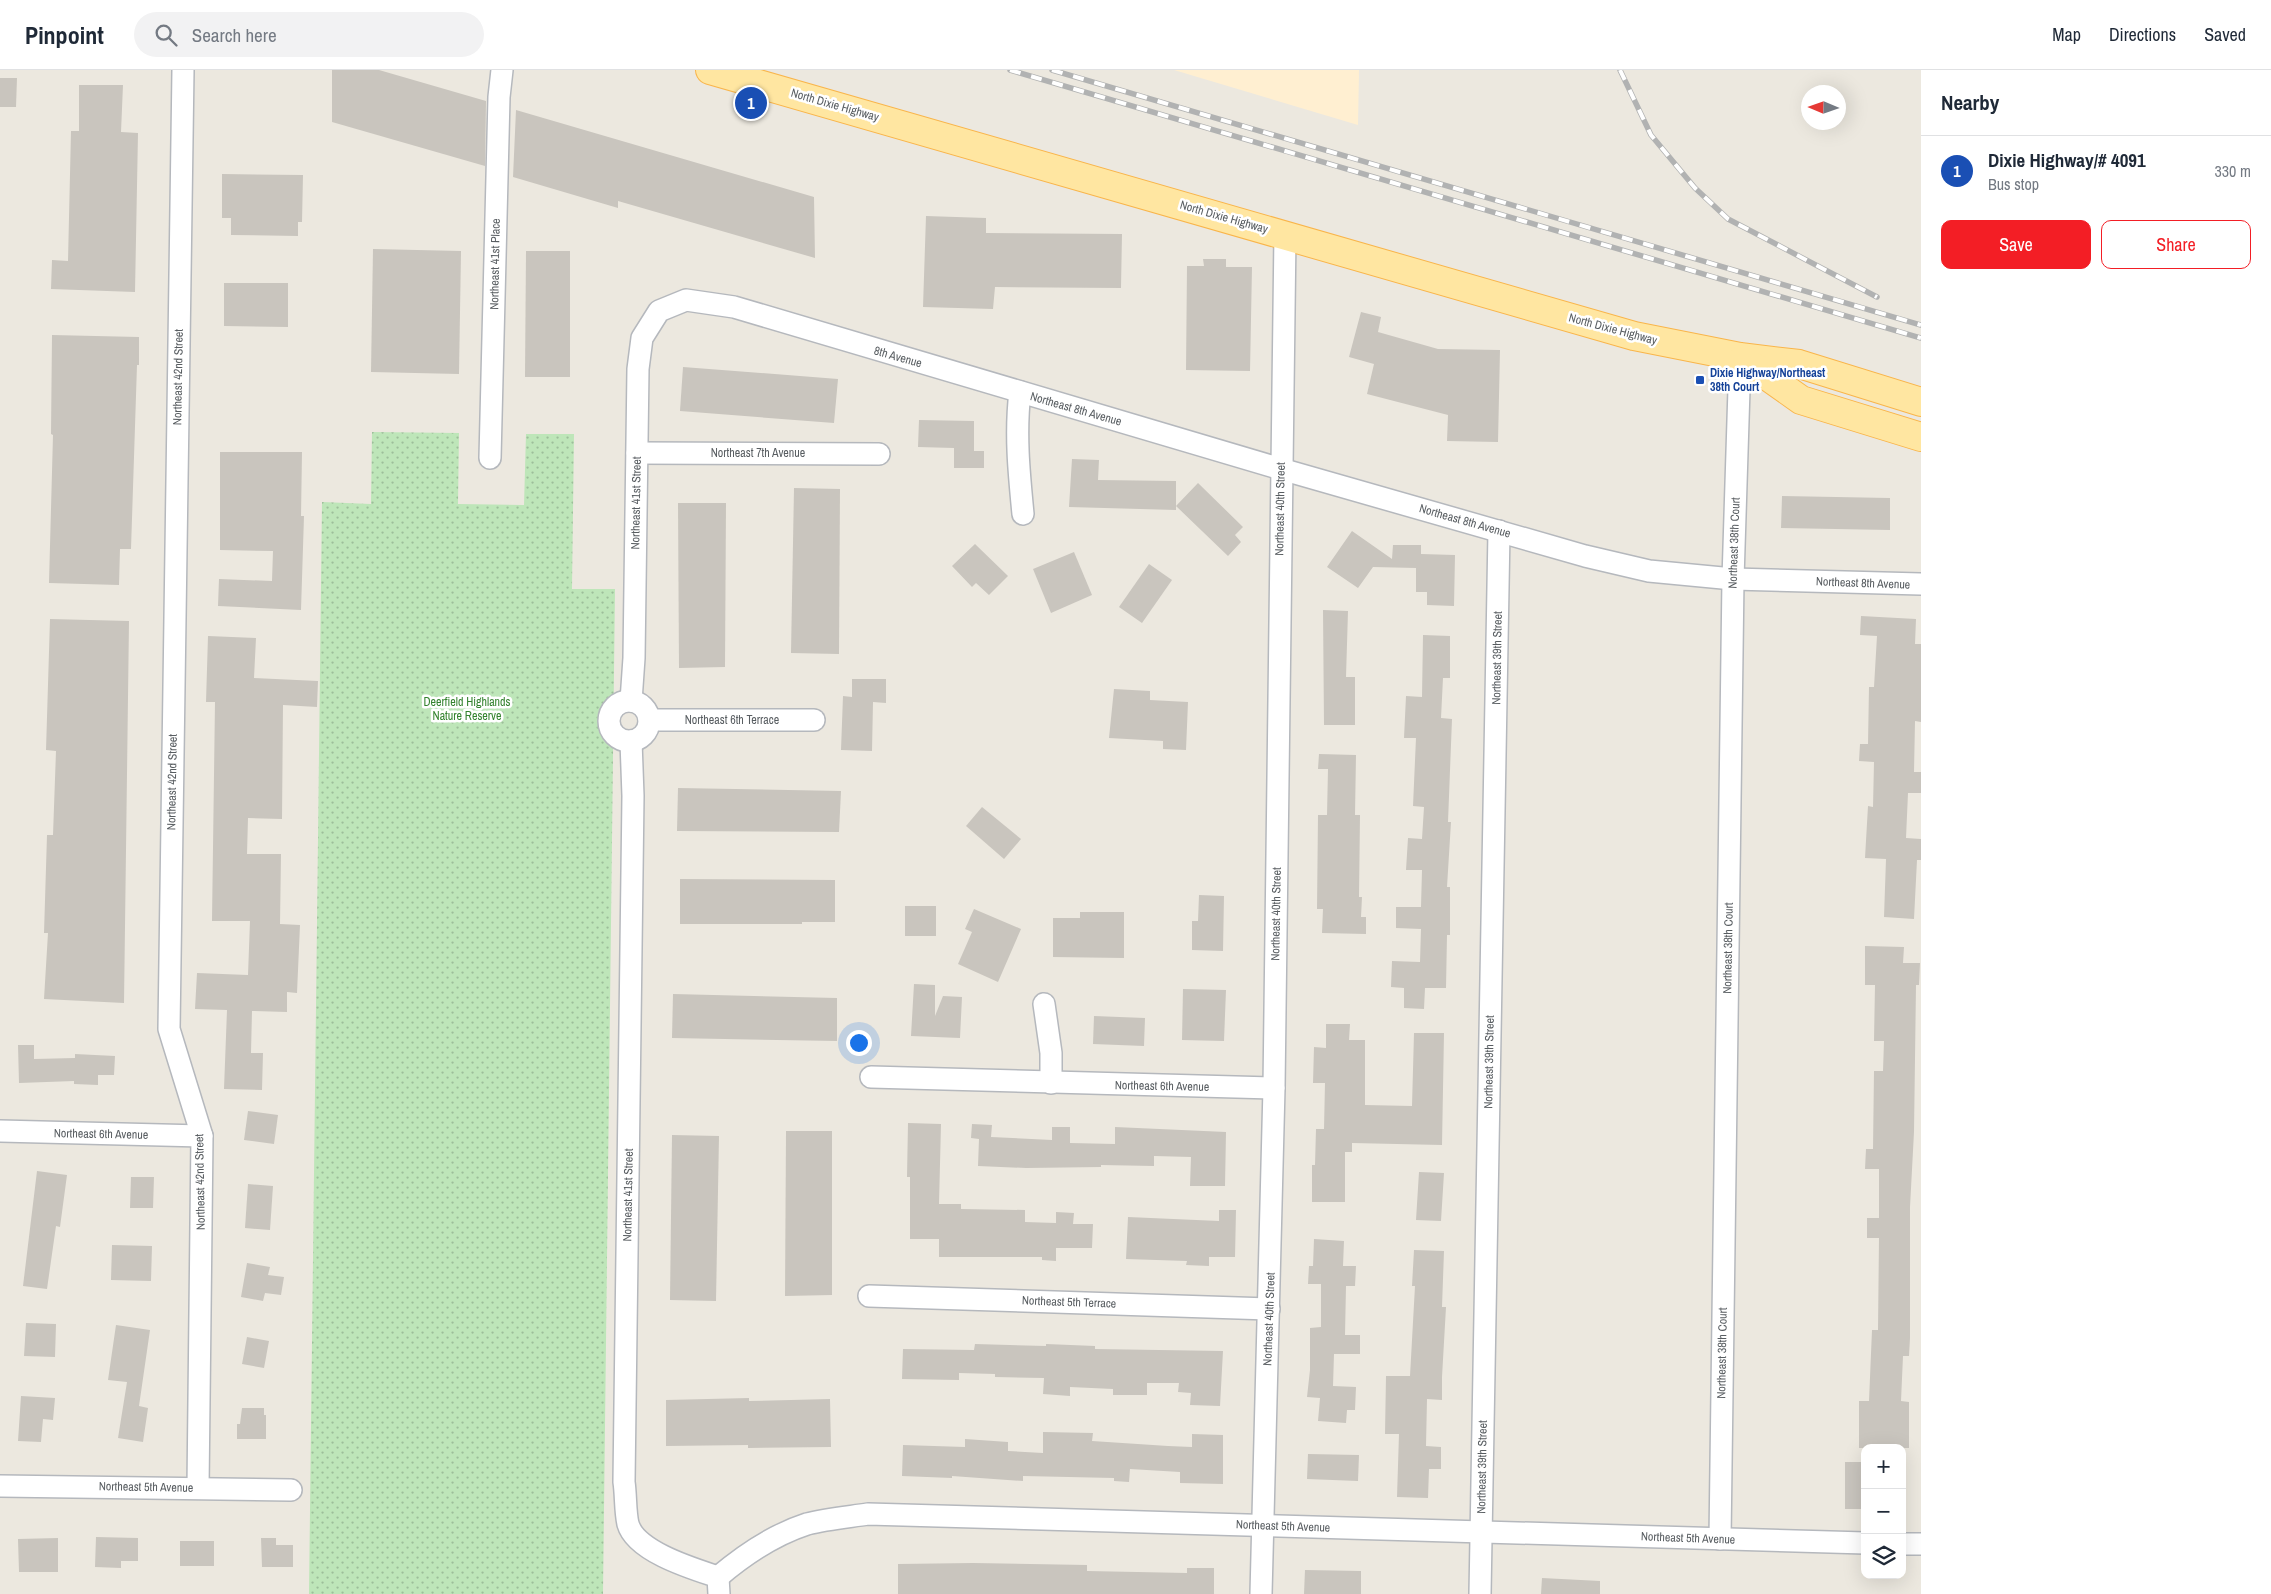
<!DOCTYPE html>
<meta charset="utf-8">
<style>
:root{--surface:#fff;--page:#f2f2f3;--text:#1f2937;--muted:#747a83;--line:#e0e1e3;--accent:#f31e25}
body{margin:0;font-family:"Archivo Narrow",sans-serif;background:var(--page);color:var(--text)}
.controls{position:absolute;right:15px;bottom:15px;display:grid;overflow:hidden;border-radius:10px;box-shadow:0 5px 20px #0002}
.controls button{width:45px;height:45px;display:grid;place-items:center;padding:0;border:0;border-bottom:1px solid var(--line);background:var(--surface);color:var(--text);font:25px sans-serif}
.compass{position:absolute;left:1801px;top:15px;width:45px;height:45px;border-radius:50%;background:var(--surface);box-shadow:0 5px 20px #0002;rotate:272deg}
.you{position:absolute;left:858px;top:972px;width:18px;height:18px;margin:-12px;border:4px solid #fff;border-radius:50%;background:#1a73e8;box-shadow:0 0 0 8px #1a73e833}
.badge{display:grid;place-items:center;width:32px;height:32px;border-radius:50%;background:var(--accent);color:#fff;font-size:16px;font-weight:700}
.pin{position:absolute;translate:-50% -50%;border:2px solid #fff;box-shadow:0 1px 5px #0006}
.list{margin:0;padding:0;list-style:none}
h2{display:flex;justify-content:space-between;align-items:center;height:65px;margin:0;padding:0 20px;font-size:21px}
h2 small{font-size:16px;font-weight:400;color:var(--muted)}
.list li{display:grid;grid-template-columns:32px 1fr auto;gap:15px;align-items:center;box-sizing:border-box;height:70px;padding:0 20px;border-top:1px solid var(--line)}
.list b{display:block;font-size:19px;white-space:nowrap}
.list p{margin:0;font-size:16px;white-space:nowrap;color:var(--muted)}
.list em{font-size:16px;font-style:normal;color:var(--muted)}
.actions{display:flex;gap:10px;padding:15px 20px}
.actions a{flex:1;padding:11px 0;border:1px solid var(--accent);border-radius:10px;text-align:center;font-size:18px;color:var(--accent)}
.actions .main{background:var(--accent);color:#fff}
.icon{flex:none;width:28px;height:28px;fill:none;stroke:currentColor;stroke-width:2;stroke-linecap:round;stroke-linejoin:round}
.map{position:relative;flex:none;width:1921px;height:1524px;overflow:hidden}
header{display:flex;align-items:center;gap:30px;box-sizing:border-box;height:70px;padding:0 25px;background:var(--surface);border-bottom:1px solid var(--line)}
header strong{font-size:24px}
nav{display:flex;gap:28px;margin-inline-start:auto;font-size:18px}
.search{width:350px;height:45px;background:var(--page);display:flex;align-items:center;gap:12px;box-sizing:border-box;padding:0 18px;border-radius:28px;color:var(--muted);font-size:19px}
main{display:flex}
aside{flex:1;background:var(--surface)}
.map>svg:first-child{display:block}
.commercial{fill:#ffefd1}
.grass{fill:url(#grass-dots)}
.building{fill:#c9c5be}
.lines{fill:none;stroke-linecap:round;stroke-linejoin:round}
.minor-casing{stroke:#b5b8bd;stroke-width:24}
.major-casing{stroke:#f9b54b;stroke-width:30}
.minor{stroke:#fff;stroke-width:21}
.major{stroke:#ffe6a1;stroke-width:28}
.rail-casing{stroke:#b1b2b2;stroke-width:5.5}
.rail{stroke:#fff;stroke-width:4;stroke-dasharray:11;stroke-linecap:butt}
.transit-dot{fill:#1a4fb4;stroke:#fff;stroke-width:2}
.labels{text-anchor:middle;stroke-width:5;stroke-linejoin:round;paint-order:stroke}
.street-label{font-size:12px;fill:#585d61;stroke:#fff}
.transit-label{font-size:12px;font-weight:bold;fill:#164399;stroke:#fff;text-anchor:start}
.park-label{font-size:12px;fill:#33822e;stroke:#fff}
</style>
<header>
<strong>Pinpoint</strong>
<div class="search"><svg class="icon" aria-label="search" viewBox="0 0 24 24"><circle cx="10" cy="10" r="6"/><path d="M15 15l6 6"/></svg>Search here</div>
<nav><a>Map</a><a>Directions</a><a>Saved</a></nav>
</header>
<main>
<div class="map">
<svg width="1921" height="1524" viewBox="0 0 1921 1524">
<defs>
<pattern id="grass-dots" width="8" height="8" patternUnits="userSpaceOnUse" patternTransform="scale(1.25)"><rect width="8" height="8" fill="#bee6b9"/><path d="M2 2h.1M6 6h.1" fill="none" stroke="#9dbe9a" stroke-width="1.8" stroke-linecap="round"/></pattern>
</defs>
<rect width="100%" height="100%" fill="#ece8df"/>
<polygon class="commercial" points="1174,0 1359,0 1358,55"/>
<polygon class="grass" points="372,362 459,363 458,434 524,435 526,364 574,364 572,519 615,519 603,1524 309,1524 322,432 371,434"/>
<g class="building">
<polygon points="332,0 379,0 486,31 485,96 332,52"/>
<polygon points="0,8 17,8 16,37 0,37"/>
<polygon points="79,15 123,15 121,62 138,63 135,222 51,219 52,190 68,191 71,61 79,61"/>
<polygon points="516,40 814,127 815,188 618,131 618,138 513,107"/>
<polygon points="222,104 303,105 302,152 298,152 298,166 231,165 231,148 222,148"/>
<polygon points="926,146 986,148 986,163 1122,164 1121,218 995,217 993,239 923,237"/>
<polygon points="373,179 461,181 459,304 371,302"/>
<polygon points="526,181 570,181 570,307 525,307"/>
<polygon points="1203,189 1226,189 1226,197 1252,197 1250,301 1186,300 1187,196 1204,196"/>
<polygon points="224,213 288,213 288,257 224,256"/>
<polygon points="1361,242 1381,247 1378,262 1438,279 1500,280 1498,372 1447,371 1448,345 1367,324 1374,294 1349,287"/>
<polygon points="52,265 139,267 139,295 137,295 131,479 120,479 119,515 49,513 53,365 51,364"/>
<polygon points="683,297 838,309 834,353 680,341"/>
<polygon points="919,350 974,351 974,381 984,381 984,398 954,398 954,378 918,377"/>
<polygon points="220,382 302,382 301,446 304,446 301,540 218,536 219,509 272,511 273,481 220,480"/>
<polygon points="1072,389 1099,390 1098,410 1176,411 1176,440 1069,437"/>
<polygon points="1198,413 1243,457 1235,465 1241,472 1228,486 1176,436"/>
<polygon points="794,418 840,419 839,584 791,583"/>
<polygon points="1782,426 1890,428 1890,460 1781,458"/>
<polygon points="678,433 726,433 725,597 679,598"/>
<polygon points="1352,461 1392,489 1393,475 1421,475 1421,484 1455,485 1454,536 1427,535 1427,522 1416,522 1416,498 1373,497 1358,518 1327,497"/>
<polygon points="975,474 1008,506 989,525 976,513 972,517 952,496"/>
<polygon points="1074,482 1092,525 1051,543 1033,499"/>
<polygon points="1149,494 1172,510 1142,553 1119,537"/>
<polygon points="1323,540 1348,541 1346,607 1355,607 1355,655 1324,655"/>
<polygon points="1861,546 1916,549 1915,574 1921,574 1921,652 1915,651 1914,702 1921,702 1921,723 1908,723 1906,768 1921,769 1921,790 1917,790 1914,849 1884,847 1886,789 1865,788 1868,736 1873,737 1874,692 1859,691 1860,674 1868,674 1869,617 1874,617 1877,566 1860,565"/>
<polygon points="50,549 129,551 124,933 44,929 48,863 44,863 47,765 53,765 56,681 46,680"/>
<polygon points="1423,565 1450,566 1450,608 1443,608 1441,648 1452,649 1448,752 1451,752 1447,817 1450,817 1450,865 1447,865 1446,918 1425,918 1424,939 1404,938 1404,918 1391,917 1392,891 1420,892 1421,859 1396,858 1396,837 1421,837 1422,800 1406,800 1408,768 1422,769 1424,737 1413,736 1416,668 1404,668 1406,626 1422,627"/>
<polygon points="208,566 256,568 254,608 318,611 317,637 283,635 282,749 248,748 247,784 281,784 280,854 300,855 297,923 287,922 287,942 252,941 251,983 263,983 262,1020 224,1019 227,940 195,939 197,903 248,905 250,851 212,851 215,632 206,632"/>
<polygon points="852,609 886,609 886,633 873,632 872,681 841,680 843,626 852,627"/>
<polygon points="1114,619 1150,621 1150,630 1188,632 1186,680 1163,679 1163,671 1109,668"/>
<polygon points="1319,684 1356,685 1355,745 1360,745 1359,827 1362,827 1361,847 1366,847 1366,864 1322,863 1323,839 1317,839 1318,745 1327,745 1328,699 1318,699"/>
<polygon points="678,718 841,721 839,762 677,761"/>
<polygon points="982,737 1021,769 1004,789 966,756"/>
<polygon points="680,809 835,810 835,852 802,852 802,854 680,854"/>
<polygon points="1199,825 1224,826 1223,881 1192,880 1192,851 1198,851"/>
<rect x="905" y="836" width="31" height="30"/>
<polygon points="974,839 1021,859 998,912 958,894 972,862 965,859"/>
<polygon points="1080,842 1124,842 1124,888 1053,887 1053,848 1080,848"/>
<polygon points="1865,876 1904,877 1903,893 1920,893 1919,915 1916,915 1914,1062 1910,1137 1910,1268 1909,1286 1903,1286 1901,1331 1909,1332 1909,1378 1859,1378 1859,1331 1869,1331 1872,1260 1878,1260 1879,1168 1867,1168 1867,1148 1879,1148 1879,1099 1865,1099 1866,1079 1873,1079 1874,1001 1883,1001 1884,971 1874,971 1875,915 1865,915"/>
<polygon points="914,914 935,915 935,946 943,926 962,927 960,968 911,966"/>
<polygon points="1183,919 1226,920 1224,971 1182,970"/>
<polygon points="673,924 837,928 837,971 672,968"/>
<polygon points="1094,946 1145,948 1144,976 1093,974"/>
<polygon points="1326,954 1350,954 1349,970 1365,970 1365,1035 1412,1036 1414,963 1444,963 1442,1075 1352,1073 1352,1082 1345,1082 1345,1132 1312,1132 1312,1095 1315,1095 1316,1059 1324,1059 1325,1013 1313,1013 1314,977 1326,978"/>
<polygon points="18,975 34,975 34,989 75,988 75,984 115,986 114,1005 98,1005 98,1015 74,1014 74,1011 19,1013"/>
<polygon points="248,1041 278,1045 274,1074 244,1070"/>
<polygon points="908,1053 941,1054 939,1134 961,1134 961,1139 1025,1140 1025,1152 1056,1153 1056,1142 1074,1143 1073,1154 1093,1154 1092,1178 1056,1178 1056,1191 1042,1190 1042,1187 939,1187 939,1169 910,1169 910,1107 907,1107"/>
<polygon points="972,1054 992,1055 991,1067 1052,1070 1052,1057 1070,1057 1070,1073 1115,1074 1115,1057 1226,1062 1225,1116 1190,1116 1191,1087 1154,1086 1154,1096 1101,1095 1101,1097 1026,1098 978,1096 979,1069 971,1068"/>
<polygon points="786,1061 832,1061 832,1225 785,1226"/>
<polygon points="672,1065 719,1066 716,1231 670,1230"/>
<polygon points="37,1101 67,1105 60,1157 56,1156 47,1219 23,1216"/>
<polygon points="1419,1102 1444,1103 1441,1151 1416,1150"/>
<polygon points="131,1107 154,1107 153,1138 130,1138"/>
<polygon points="248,1114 273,1116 270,1160 245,1158"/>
<polygon points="1219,1140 1236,1140 1235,1187 1209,1187 1209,1196 1186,1195 1187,1191 1126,1189 1128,1147 1219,1151"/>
<polygon points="1314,1169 1344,1171 1343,1196 1356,1196 1355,1216 1346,1216 1345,1265 1360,1265 1360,1284 1334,1284 1333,1316 1356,1317 1355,1340 1347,1340 1346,1353 1318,1351 1320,1328 1307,1327 1310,1300 1310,1258 1321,1257 1321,1214 1308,1214 1309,1196 1313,1196"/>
<polygon points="112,1175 152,1176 151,1211 111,1210"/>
<polygon points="1414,1180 1444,1181 1442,1237 1446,1237 1442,1307 1442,1330 1427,1329 1426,1376 1441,1377 1441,1399 1429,1399 1428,1428 1397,1427 1399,1364 1385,1364 1386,1306 1410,1306 1415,1216 1412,1216"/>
<polygon points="247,1193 270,1197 268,1205 284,1207 281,1225 265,1223 263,1231 241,1227"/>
<polygon points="26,1253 56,1254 55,1287 24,1286"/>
<polygon points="116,1255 150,1260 139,1336 148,1338 143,1372 118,1368 127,1312 108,1310"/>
<polygon points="247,1267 269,1271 264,1298 242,1294"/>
<polygon points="975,1274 1046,1276 1046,1274 1095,1276 1095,1279 1223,1281 1220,1336 1190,1335 1191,1323 1178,1322 1179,1313 1147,1313 1147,1325 1113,1325 1113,1319 1070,1317 1070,1326 1043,1324 1044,1308 995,1307 995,1304 959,1303 959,1310 902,1309 903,1279 974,1280"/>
<polygon points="21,1326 55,1328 53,1350 43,1349 41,1372 18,1371"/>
<polygon points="749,1328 749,1331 830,1329 831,1377 748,1378 748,1375 666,1376 666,1330"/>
<polygon points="242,1338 264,1338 264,1345 266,1345 266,1369 237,1369 237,1354 240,1354"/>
<polygon points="1043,1362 1093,1363 1092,1371 1168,1376 1192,1377 1192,1364 1223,1365 1223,1414 1180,1413 1180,1402 1130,1399 1129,1412 1114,1411 1114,1408 1023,1406 1023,1411 952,1406 952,1408 902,1406 903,1375 965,1377 965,1369 1008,1372 1008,1381 1043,1383"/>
<polygon points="1308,1384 1359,1385 1358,1411 1307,1409"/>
<rect x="1845" y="1392" width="20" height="47"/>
<polygon points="96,1467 138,1468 138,1491 121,1491 121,1498 95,1497"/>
<polygon points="58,1468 58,1502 19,1502 18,1469"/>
<polygon points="261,1468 276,1468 276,1475 293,1475 293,1497 262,1497"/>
<rect x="180" y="1471" width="34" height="25"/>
<polygon points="973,1493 1087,1495 1087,1501 1187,1503 1187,1498 1214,1498 1214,1524 898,1524 898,1494"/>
<polygon points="1305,1500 1361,1501 1361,1524 1304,1524"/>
<polygon points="1542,1508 1600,1511 1600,1524 1541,1524"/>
</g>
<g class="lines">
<defs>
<g id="minor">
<polyline points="183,0 169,959 202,1066 198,1418"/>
<path d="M1020,322C1015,363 1019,403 1023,444"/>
<polyline points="637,383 879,384"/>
<polyline points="490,388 499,27 502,0"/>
<polyline points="631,631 634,588 638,299 642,268 659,241 686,230 734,237 1281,399 1585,486 1649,501 1733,509 1921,514"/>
<circle cx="629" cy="651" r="20"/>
<polyline points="649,650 814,650"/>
<path d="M631,671L633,726L624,1412C626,1425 625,1441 628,1454C636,1482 694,1499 718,1507L719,1524"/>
<polyline points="1044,934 1051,983 1051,1013"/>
<polyline points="871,1007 1274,1018"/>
<polyline points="0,1061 202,1066"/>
<polyline points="869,1226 1269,1239"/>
<polyline points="0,1416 291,1420"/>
<polyline points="1720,1469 1733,509 1740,287"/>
<polyline points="1902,1474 1921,1474"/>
<path d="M718,1507C745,1484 773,1465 807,1454C826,1449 848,1447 868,1444L1865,1473"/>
<polyline points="1261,1524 1274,1018 1285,164"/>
<polyline points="1480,1524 1499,461"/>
</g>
<g id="major">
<polyline points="710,0 1634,266 1740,287 1799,294 1921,332"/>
<polyline points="1743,289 1801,330 1921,367"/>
</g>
</defs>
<use href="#minor" class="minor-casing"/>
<use href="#major" class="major-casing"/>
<use href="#minor" class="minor"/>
<use href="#major" class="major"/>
<defs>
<g id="rail">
<polyline points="1010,0 1921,268"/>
<polyline points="1052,0 1921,255"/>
<polyline points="1620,0 1651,65 1695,118 1728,149 1877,227"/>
</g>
</defs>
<use href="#rail" class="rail-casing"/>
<use href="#rail" class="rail"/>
</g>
<rect class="transit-dot" x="1695" y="305" width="10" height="10" rx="2.5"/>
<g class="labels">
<g class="street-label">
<text transform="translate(835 35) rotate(16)" y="4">North Dixie Highway</text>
<text transform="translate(1224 147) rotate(16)" y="4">North Dixie Highway</text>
<text transform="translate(495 194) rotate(-89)" y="4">Northeast 41st Place</text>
<text transform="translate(1613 259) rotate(15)" y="4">North Dixie Highway</text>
<text transform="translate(898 287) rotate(16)" y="4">8th Avenue</text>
<text transform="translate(178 307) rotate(-89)" y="4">Northeast 42nd Street</text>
<text transform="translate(1076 339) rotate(16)" y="4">Northeast 8th Avenue</text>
<text x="758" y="387">Northeast 7th Avenue</text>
<text transform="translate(636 433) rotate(-89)" y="4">Northeast 41st Street</text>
<text transform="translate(1280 439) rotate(-89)" y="4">Northeast 40th Street</text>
<text transform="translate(1465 451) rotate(16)" y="4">Northeast 8th Avenue</text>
<text transform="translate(1734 473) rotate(-88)" y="4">Northeast 38th Court</text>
<text transform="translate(1863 513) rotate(2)" y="4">Northeast 8th Avenue</text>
<text transform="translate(1497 588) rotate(-89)" y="4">Northeast 39th Street</text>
<text x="732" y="654">Northeast 6th Terrace</text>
<text transform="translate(172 712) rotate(-89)" y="4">Northeast 42nd Street</text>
<text transform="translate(1276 844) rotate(-89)" y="4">Northeast 40th Street</text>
<text transform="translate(1728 878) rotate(-89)" y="4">Northeast 38th Court</text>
<text transform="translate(1489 992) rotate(-89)" y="4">Northeast 39th Street</text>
<text transform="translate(1162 1016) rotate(1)" y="4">Northeast 6th Avenue</text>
<text transform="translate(101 1064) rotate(1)" y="4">Northeast 6th Avenue</text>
<text transform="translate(200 1112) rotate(-91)" y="4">Northeast 42nd Street</text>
<text transform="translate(628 1125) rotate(-89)" y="4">Northeast 41st Street</text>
<text transform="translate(1069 1232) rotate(2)" y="4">Northeast 5th Terrace</text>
<text transform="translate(1269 1249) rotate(-88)" y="4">Northeast 40th Street</text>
<text transform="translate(1722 1283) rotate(-89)" y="4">Northeast 38th Court</text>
<text transform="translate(1482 1397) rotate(-89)" y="4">Northeast 39th Street</text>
<text transform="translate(146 1417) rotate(1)" y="4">Northeast 5th Avenue</text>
<text transform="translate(1283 1456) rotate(2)" y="4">Northeast 5th Avenue</text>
<text transform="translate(1688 1468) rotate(2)" y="4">Northeast 5th Avenue</text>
</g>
<g class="transit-label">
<text x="1710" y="307">Dixie Highway/Northeast<tspan x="1710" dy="14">38th Court</tspan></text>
</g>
<g class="park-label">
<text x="467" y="636">Deerfield Highlands<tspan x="467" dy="14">Nature Reserve</tspan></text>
</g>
</g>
</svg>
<div class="controls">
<button>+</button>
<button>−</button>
<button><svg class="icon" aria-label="layers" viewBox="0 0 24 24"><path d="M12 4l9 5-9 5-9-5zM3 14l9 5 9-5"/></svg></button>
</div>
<svg class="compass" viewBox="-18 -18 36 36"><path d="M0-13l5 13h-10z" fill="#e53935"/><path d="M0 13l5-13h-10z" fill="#747a83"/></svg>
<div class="you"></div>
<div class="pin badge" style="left:751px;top:33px;background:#1a4fb4">1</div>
</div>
<aside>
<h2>Nearby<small></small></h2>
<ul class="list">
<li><span class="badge" style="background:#1a4fb4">1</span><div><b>Dixie Highway/# 4091</b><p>Bus stop</p></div><em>330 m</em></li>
</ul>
<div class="actions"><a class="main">Save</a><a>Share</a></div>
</aside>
</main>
